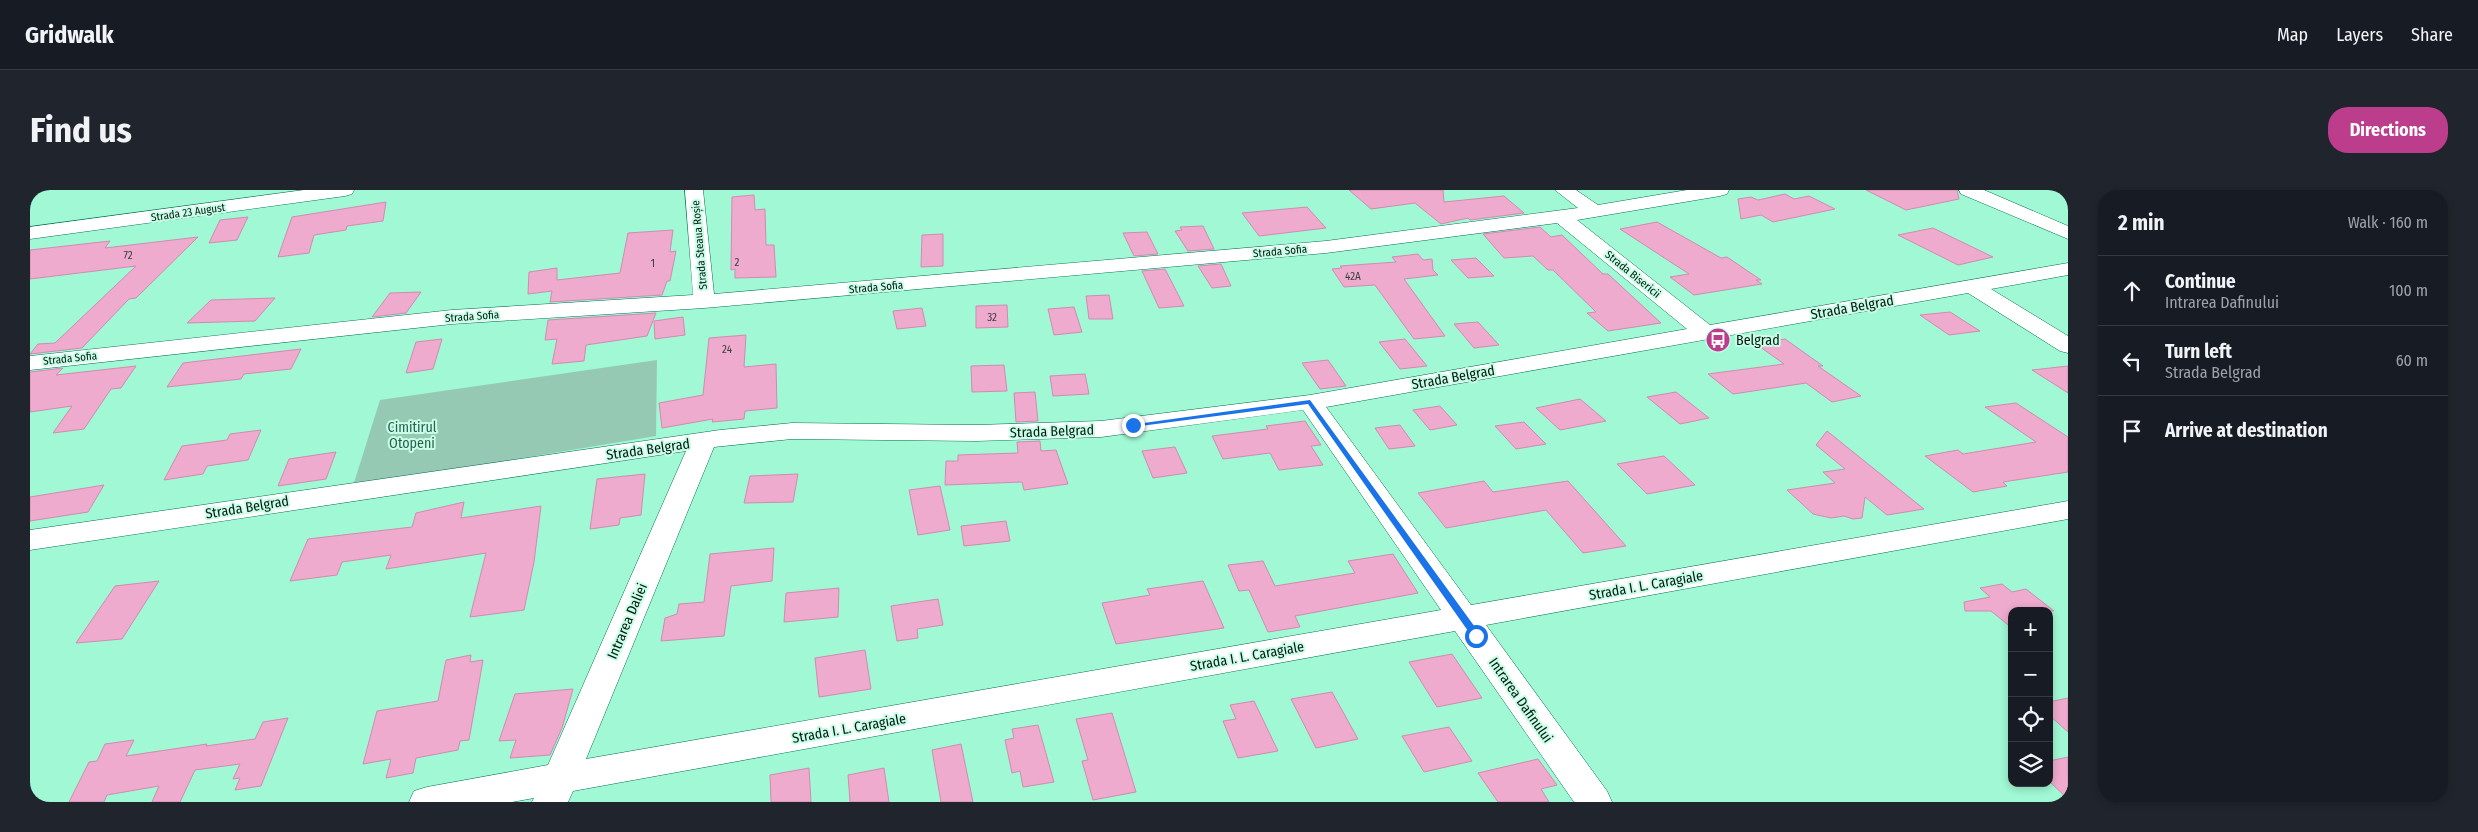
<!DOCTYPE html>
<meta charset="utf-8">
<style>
:root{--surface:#171b24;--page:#20242c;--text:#f1f3f6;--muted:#9ea1a6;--line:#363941;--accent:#bc3d8b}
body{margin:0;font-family:"Fira Sans Condensed",sans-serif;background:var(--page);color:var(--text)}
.controls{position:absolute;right:15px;bottom:15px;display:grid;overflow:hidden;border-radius:10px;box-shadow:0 2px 8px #0003}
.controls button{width:45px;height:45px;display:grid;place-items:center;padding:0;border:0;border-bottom:1px solid var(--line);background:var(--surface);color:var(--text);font:25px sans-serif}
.stop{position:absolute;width:15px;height:15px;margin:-11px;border:4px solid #1a73e8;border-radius:50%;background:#fff}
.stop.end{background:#1a73e8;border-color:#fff;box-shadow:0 1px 5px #0008}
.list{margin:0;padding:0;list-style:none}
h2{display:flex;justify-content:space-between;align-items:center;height:65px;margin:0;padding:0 20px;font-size:21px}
h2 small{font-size:16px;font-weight:400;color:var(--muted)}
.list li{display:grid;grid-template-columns:32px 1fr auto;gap:15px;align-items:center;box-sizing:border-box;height:70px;padding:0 20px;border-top:1px solid var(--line)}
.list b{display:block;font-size:19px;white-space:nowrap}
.list p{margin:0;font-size:16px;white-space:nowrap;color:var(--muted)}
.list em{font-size:16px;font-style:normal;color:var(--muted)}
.icon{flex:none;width:28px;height:28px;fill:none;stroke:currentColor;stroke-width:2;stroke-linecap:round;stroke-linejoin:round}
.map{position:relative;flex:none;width:2038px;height:612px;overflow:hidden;border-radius:20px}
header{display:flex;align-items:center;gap:30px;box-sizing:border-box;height:70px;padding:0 25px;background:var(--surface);border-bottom:1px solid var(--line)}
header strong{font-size:24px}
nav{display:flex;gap:28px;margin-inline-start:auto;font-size:18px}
.intro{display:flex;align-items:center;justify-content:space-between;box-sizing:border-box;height:120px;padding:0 30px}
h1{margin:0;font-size:35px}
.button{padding:12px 22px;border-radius:20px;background:var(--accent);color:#fff;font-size:18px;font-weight:700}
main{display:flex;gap:30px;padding:0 30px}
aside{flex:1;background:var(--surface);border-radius:20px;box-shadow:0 2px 8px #0003}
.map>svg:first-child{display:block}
.green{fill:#96c9b3}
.building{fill:#eeabce;stroke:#d18bb0}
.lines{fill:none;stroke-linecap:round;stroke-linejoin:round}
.minor-casing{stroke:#057053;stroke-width:1}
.secondary-casing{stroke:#057053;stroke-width:1}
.minor{fill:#fff;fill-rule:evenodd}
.secondary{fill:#fff;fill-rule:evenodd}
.route{fill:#1a73e8}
.labels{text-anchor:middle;stroke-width:4;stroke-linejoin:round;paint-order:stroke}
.far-street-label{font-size:11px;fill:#011b11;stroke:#cafde7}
.number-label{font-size:11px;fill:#3c3f40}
.street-label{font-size:14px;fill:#011b11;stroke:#cafde7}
.poi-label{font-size:14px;fill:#011b11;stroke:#cafde7;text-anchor:start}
.park-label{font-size:14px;fill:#25614c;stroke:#cafde7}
</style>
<header>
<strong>Gridwalk</strong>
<nav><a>Map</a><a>Layers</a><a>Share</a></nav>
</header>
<div class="intro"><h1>Find us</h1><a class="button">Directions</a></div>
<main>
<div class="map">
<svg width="2038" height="612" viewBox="0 0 2038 612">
<rect width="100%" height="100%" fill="#a0f8d4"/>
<polygon class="green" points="627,170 626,246 323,296 350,210"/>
<g class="building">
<polygon points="1319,0 1413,0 1414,12 1474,6 1494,23 1440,30 1438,28 1411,34 1385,13 1341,19"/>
<polygon points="1836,0 1927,0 1929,9 1876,20"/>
<polygon points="1755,4 1764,9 1779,6 1805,19 1743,32 1731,25 1711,29 1708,9 1721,7 1728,10"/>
<polygon points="724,5 725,20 735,19 736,55 744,55 746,87 705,88 705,79 701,80 701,76 702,7"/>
<polygon points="356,12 353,31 317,36 316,40 284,45 279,63 248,67 262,27"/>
<polygon points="1277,17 1296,38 1229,46 1212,23"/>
<polygon points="218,27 207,50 179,53 190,30"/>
<polygon points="1627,32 1691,68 1697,67 1731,90 1726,90 1732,94 1664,105 1640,87 1659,84 1590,39"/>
<polygon points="1173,36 1184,59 1158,61 1145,41 1152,40 1150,37"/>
<polygon points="1510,37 1521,47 1532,45 1573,84 1578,84 1631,133 1578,141 1557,123 1566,122 1523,80 1518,80 1503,66 1474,68 1453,44"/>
<polygon points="1903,38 1963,67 1928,75 1868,45"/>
<polygon points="643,40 640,62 646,61 640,91 637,91 632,105 520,112 522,101 498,104 499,82 527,78 527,90 590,83 598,43"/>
<polygon points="1117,42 1128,64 1104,66 1093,43"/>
<polygon points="913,44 913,76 891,77 892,45"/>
<polygon points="168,47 106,108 99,109 52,158 0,164 8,154 25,153 106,76 0,89 0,60 80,51 75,58"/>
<polygon points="1388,64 1393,70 1402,69 1403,80 1408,85 1374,89 1415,146 1384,149 1345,95 1314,97 1302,79 1312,78 1310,76 1366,72 1362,67"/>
<polygon points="1446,68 1464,86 1438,88 1421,70"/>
<polygon points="1191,74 1201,96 1182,98 1168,76"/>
<polygon points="1135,79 1154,116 1129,118 1112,81"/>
<polygon points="391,102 376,123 342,127 360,103"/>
<polygon points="1079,105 1083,129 1059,129 1056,106"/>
<polygon points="245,108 225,131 157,133 181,110"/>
<polygon points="977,115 978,137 946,138 946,116"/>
<polygon points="1044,117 1052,142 1024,145 1018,119"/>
<polygon points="892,118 896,136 867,139 863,121"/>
<polygon points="1920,122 1950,141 1919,145 1890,125"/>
<polygon points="626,123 617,146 556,155 554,171 522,174 527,149 515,150 518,130"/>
<polygon points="653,127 655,145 625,149 624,131"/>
<polygon points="1448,132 1469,155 1444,158 1424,134"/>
<polygon points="716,145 714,177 746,174 747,218 715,221 714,229 682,232 683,229 632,238 629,213 673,205 679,148"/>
<polygon points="412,149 403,179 376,183 386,152"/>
<polygon points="1375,149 1397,176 1370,179 1349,152"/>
<polygon points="1755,149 1793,176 1788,176 1831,206 1802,212 1776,193 1703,204 1678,184 1754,174 1726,154"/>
<polygon points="271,159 261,179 214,184 211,189 137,197 153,173"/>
<polygon points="1298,170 1316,196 1290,199 1272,173"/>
<polygon points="974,175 977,201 942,202 941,176"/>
<polygon points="106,176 91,198 81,199 54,239 23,243 42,216 0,222 0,182 33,178 26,185"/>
<polygon points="2038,176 2038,203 2002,180"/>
<polygon points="1055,184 1059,204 1023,206 1020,186"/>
<polygon points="1005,202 1008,231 986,232 984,203"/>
<polygon points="1646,202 1679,228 1650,234 1617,207"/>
<polygon points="1550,209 1576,231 1530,240 1506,218"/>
<polygon points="1986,213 2038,247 2038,282 1973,292 1977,296 1943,302 1895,266 1928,260 1933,264 2006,252 1955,217"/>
<polygon points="1410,216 1427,235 1400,240 1383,220"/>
<polygon points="1275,231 1291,255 1281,256 1293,275 1249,280 1240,263 1193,269 1182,246 1238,239 1236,236"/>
<polygon points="1494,232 1516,254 1486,259 1465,236"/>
<polygon points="1370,235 1385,256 1359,259 1345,238"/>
<polygon points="231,240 218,270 177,276 173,284 134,290 152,256 197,250 200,244"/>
<polygon points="1797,241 1894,319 1857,325 1835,307 1832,328 1823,329 1814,326 1801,328 1783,324 1757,300 1805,293 1793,282 1815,279 1786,255"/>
<polygon points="1010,251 1011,261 1026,260 1038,294 994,300 992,292 915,295 916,271 928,271 928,265 988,263 987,252"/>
<polygon points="1145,257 1157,283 1123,288 1112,261"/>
<polygon points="306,262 296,289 248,296 259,269"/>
<polygon points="1634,266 1665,295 1617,304 1587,274"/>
<polygon points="615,284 611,325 590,328 589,335 560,339 567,289"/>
<polygon points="768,284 763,312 714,313 720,286"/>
<polygon points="1454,291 1463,302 1538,291 1596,356 1553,363 1516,320 1416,338 1388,303"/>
<polygon points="74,295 58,322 0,331 0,307"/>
<polygon points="910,296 920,340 888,345 879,300"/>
<polygon points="434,312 431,328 511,316 504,372 494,420 440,427 456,363 356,379 361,365 312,372 307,385 260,391 278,349 382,337 386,323"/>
<polygon points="976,331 980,351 934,356 931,336"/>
<polygon points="744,358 742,391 701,396 694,446 631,451 635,428 647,424 649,414 674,412 680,364"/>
<polygon points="1363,364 1388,403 1265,426 1270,437 1238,442 1219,400 1209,401 1198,375 1233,371 1245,396 1325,383 1318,371"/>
<polygon points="129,391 92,449 46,453 85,396"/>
<polygon points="1173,391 1194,438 1086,454 1072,413 1120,405 1117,399"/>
<polygon points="1972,394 1982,402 1996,399 2024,421 1982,421 1982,438 1961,421 1935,421 1934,412 1960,407 1950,398"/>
<polygon points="809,398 808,427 754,432 756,403"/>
<polygon points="908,409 913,435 887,439 888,448 867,451 861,416"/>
<polygon points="835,460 841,499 789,507 785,468"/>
<polygon points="1422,464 1452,508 1407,517 1379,472"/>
<polygon points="441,465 440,472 453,470 439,550 430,551 428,560 386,568 383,583 356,588 361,569 333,574 347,521 408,511 416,470"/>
<polygon points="543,499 532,538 520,565 480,568 486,550 469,551 485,504"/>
<polygon points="1302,502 1328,549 1286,558 1261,509"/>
<polygon points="2038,508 2038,542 2019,525 2019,512"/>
<polygon points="1224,511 1248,561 1208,568 1193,531 1206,529 1200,515"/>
<polygon points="1082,523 1106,602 1063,610 1052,571 1058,570 1046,529"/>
<polygon points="258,528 231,596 205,600 210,588 203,589 210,574 165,580 150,612 122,612 129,596 77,605 74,612 39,612 59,572 67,571 75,554 104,550 96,566 177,554 176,556 225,549 233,532"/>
<polygon points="1008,535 1024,592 993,597 990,581 982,583 975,550 984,548 982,539"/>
<polygon points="1419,537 1442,571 1394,582 1372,546"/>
<polygon points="931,554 943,612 911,612 902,560"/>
<polygon points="2038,567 2038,609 2019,591 2019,571"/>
<polygon points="1508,569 1527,595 1511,599 1519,612 1468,612 1448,583"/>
<polygon points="779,578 781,612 741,612 740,585"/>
<polygon points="854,578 859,612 820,612 818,585"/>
</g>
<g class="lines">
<defs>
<g id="minor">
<path d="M655,0H673L684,104L1296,51L1548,18L1525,0H1546L1568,15L1657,0H1699L1697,4L1690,6L1547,30L1680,135L2038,73V85L1961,99L2038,146V163L2030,161L1938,103L1296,217L1441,415L2038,311V329L1456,435L1577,601L1582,612H1544L1425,441L543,601L538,612H502L504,608L482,612H379L384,601L397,597L518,575L656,261L0,360V340L690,240L762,233L946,235L1071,231L1280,205L1657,139L1527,33L1296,63L674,118L422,134L0,180V166L422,120L663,105ZM1273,220L1411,420L556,569L684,257L762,249L946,251L1071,247Z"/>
<polygon points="1929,0 1954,0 2038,36 2038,49 1931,4"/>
</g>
<polygon id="secondary" points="274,0 324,0 322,4 315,6 0,49 0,37"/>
</defs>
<use href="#minor" class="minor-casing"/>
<use href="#secondary" class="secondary-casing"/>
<use href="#minor" class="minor"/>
<use href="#secondary" class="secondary"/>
</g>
<polygon class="route" points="1280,210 1450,444 1450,448 1443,448 1278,214 1103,237 1099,235"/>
<defs>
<symbol id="bus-disc" viewBox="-11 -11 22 22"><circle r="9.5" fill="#bc3d8b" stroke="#cafde7"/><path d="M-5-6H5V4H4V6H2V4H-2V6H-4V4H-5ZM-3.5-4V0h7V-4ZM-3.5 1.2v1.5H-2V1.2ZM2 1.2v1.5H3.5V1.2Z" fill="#fff"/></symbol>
</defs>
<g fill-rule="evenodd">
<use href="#bus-disc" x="1674" y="136" width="28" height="28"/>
</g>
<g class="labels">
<g class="far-street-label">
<text transform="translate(158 22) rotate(-8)" y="4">Strada 23 August</text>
<text transform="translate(669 55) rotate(-95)" y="4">Strada Steaua Roșie</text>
<text transform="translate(1250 61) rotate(-5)" y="4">Strada Sofia</text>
<text transform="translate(1603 84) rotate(39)" y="4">Strada Bisericii</text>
<text transform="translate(846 97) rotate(-5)" y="4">Strada Sofia</text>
<text transform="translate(442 126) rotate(-4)" y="4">Strada Sofia</text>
<text transform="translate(40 168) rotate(-6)" y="4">Strada Sofia</text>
</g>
<g class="number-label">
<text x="98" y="69">72</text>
<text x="707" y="76">2</text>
<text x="623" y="77">1</text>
<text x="1323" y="90">42A</text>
<text x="962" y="131">32</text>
<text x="697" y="163">24</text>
</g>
<g class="street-label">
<text transform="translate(1822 117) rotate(-10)" y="5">Strada Belgrad</text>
<text transform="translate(1423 187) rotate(-10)" y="5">Strada Belgrad</text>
<text transform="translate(1022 241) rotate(-2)" y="5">Strada Belgrad</text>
<text transform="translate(618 259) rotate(-8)" y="5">Strada Belgrad</text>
<text transform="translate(217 317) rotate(-9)" y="5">Strada Belgrad</text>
<text transform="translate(1616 395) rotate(-10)" y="5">Strada I. L. Caragiale</text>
<text transform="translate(597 431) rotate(-67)" y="5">Intrarea Daliei</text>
<text transform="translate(1217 466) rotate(-10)" y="5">Strada I. L. Caragiale</text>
<text transform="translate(1491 510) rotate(55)" y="5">Intrarea Dafinului</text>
<text transform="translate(819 538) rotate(-10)" y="5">Strada I. L. Caragiale</text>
</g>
<g class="poi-label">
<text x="1706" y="155">Belgrad</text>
</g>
<g class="park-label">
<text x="382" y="242">Cimitirul<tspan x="382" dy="16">Otopeni</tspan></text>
</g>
</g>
</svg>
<div class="controls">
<button>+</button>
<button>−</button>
<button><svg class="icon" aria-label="locate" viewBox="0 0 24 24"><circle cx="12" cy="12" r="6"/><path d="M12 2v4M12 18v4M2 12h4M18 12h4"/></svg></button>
<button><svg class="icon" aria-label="layers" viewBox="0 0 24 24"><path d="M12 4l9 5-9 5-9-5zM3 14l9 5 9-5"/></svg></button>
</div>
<div class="stop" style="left:1446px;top:446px"></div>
<div class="stop end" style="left:1103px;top:235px"></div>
</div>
<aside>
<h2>2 min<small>Walk · 160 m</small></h2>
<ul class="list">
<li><svg class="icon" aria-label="ahead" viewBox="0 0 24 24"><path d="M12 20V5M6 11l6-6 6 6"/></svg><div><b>Continue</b><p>Intrarea Dafinului</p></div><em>100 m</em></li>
<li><svg class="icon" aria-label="left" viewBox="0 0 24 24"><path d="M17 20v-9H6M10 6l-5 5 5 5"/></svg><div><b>Turn left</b><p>Strada Belgrad</p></div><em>60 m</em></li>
<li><svg class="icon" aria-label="arrive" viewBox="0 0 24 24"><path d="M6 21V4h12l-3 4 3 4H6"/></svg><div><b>Arrive at destination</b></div></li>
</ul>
</aside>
</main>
